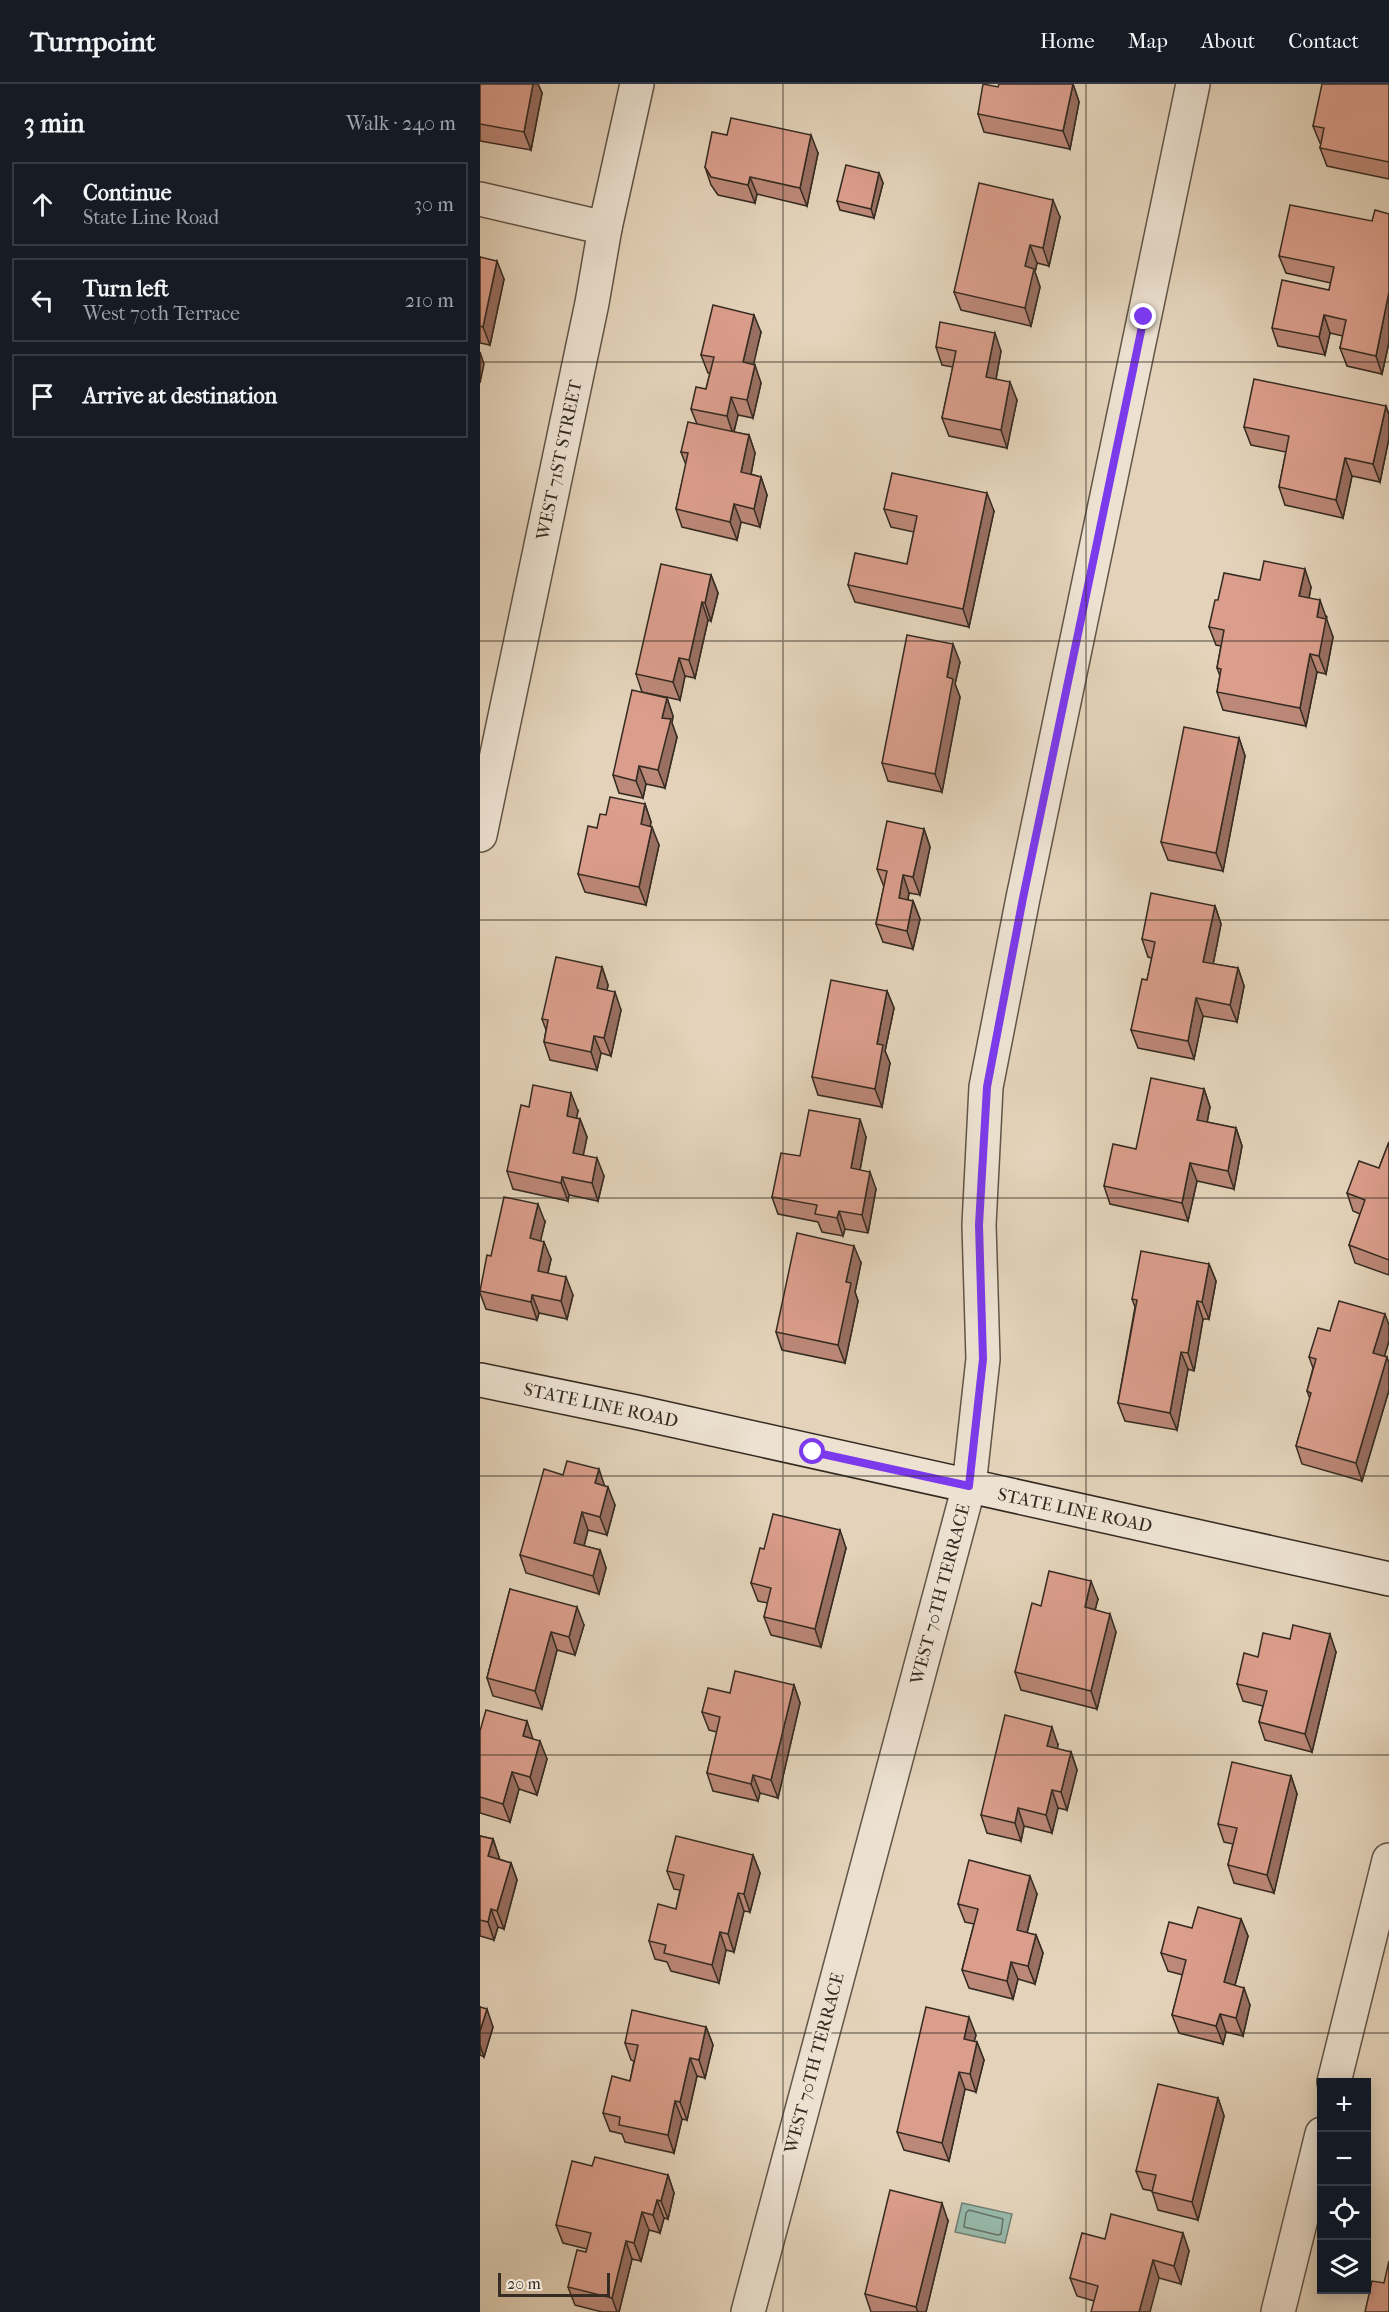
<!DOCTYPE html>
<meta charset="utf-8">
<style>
:root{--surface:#171b24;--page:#20242c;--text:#f1f3f6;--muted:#9ea1a6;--line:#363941}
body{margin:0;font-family:"IM FELL French Canon",serif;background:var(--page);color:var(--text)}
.controls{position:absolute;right:18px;bottom:18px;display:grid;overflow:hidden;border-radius:0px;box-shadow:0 3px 15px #0003}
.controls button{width:54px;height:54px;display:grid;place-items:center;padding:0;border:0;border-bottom:2px solid var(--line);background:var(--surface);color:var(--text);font:30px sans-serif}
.scale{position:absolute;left:18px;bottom:15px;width:112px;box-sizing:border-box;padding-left:6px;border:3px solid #352b22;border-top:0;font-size:16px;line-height:21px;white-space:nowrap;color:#352b22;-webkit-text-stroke:4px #ede2d2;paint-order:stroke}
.stop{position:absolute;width:18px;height:18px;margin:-14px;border:4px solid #7c3aed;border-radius:50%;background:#fff}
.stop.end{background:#7c3aed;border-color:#fff;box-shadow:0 2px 6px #0008}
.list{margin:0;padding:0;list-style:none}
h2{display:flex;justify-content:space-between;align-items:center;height:78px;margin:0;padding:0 24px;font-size:26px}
h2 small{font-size:20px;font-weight:400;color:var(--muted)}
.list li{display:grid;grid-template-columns:39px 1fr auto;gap:18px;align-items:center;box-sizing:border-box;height:84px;margin:0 12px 12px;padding:0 12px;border:2px solid var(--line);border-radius:0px}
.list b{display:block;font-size:22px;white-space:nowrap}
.list p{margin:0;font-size:20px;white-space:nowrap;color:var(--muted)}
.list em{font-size:20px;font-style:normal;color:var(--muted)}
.icon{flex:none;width:33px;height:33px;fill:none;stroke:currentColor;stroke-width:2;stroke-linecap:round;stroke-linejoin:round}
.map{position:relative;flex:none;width:909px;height:2228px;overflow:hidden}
header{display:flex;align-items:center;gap:36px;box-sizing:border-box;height:84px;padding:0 30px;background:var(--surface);border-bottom:2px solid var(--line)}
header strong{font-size:28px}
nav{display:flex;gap:33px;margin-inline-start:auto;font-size:21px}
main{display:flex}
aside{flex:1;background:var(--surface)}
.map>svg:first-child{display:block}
.water{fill:#97b9aa;stroke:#708074;stroke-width:1.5}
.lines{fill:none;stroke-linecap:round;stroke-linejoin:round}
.shore{stroke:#667266;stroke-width:1.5}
.minor-casing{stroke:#615548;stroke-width:36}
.tertiary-casing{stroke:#615548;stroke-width:36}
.secondary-casing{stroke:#352b22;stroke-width:36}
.minor{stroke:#ede2d2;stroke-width:33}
.tertiary{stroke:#ede2d2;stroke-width:33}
.secondary{stroke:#ede2d2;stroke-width:33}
.wall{fill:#bc8878;stroke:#352b22;stroke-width:1.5}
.shaded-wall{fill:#996f62;stroke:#352b22;stroke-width:1.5}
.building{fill:#db9e8c;stroke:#352b22;stroke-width:1.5}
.route{stroke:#7c3aed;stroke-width:8}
.grid{fill:none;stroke:#352b22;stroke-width:1.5;stroke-opacity:0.55}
.labels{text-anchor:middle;stroke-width:6;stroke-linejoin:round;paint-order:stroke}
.street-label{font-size:18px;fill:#352b22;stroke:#ede2d2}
</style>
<header>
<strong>Turnpoint</strong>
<nav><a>Home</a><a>Map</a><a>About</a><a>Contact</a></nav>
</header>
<main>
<aside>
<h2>3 min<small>Walk · 240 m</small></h2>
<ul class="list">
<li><svg class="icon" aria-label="ahead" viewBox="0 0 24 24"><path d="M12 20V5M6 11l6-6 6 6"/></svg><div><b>Continue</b><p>State Line Road</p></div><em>30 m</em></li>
<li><svg class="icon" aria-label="left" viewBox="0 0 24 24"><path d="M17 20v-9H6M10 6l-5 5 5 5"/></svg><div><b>Turn left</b><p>West 70th Terrace</p></div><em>210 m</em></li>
<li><svg class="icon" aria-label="arrive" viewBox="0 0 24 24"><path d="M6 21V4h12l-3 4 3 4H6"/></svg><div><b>Arrive at destination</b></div></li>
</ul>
</aside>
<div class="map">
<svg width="909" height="2228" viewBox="0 0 909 2228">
<rect width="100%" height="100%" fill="#e4d3ba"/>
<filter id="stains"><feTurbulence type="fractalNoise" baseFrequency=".00333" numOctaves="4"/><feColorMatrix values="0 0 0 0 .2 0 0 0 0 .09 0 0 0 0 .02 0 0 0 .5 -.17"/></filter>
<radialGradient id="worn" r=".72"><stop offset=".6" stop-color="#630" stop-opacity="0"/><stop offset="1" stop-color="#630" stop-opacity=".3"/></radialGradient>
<polygon class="water" points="482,2119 532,2130 525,2159 475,2148"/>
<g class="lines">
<polygon class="shore" points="489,2126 523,2135 521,2150 518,2151 484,2143 486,2129"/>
<defs>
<g id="minor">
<polyline points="0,115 125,144"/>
<polyline points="854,1998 909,1776"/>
<polyline points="268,2228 489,1402 503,1275 499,1141 506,1003 543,814 713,0"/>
<polyline points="798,2228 842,2050"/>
</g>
<polyline id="tertiary" points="0,751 112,219 125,144 157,0"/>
<polyline id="secondary" points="0,1296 156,1328 909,1495"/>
</defs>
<use href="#minor" class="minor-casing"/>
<use href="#tertiary" class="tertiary-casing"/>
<use href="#secondary" class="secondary-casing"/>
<use href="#minor" class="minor"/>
<use href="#tertiary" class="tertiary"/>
<use href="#secondary" class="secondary"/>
</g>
<g class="wall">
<polygon points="0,0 58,0 62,9 51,66 0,57"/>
<polygon points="593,0 599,18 590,65 504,48 498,30 518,3"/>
<polygon points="909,0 909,95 847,82 840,64 841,60 840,59 833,42"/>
<polygon points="338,69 327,122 277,110 275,119 238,111 231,101 225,83"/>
<polygon points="399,89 403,99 394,134 360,126 357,117"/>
<polygon points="909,130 909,258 902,290 867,282 860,264 863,252 850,249 845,271 798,262 792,244 849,206 851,199 806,189 799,172 892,137"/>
<polygon points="580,133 569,182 557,179 555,188 560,203 551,242 481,226 474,208"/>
<polygon points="0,173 24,195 10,261 0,259"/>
<polygon points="281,248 273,280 281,299 273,334 258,331 254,348 269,351 275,369 271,390 281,393 287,411 280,443 261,438 257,456 202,443 196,425 206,381 201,368 217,340 211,325 226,305 230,289 228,289 221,271"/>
<polygon points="456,263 521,267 516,295 537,316 527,364 469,352 462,334 473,283 462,281"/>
<polygon points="906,322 909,331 909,354 900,398 872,392 863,434 805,421 799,403 806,368 771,361 764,343"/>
<polygon points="404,425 514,427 489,543 375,518 368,501 427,480 434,448 411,443"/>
<polygon points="231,491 238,509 231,537 228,536 215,594 205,592 200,616 162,608 156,590"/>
<polygon points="780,496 831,503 829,514 847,533 846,536 853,553 846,590 837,588 826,642 743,626 737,608 740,592 737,584 741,562 736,561 729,543 738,516"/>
<polygon points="480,578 475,600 480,613 462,708 408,697 402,679"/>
<polygon points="187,614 193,632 192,639 197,653 185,704 166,700 163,714 139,709 133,691"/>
<polygon points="759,654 765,672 743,787 688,776 681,758"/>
<polygon points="165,720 171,738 170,742 179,761 166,821 105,808 98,790 117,744 126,731"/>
<polygon points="444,745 450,763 440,811 429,809 428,816 433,817 440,835 433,865 403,858 396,840 404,803 397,785"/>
<polygon points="735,822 741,840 733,880 758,884 764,902 757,938 723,932 714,975 658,964 651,946 667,896 672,874 668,873 662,855"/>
<polygon points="122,883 128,901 127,906 141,926 131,972 121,969 117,986 70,976 64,958 66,946 62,935"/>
<polygon points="407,907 414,924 405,967 410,979 402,1023 338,1011 332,993"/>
<polygon points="724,1005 730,1023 727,1038 756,1044 762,1062 754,1105 717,1097 708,1137 630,1120 624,1102 656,1065"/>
<polygon points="98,1027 96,1034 100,1035 107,1053 103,1071 124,1092 118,1117 89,1111 88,1117 33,1105 27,1087"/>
<polygon points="386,1053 380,1086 396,1105 388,1149 365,1145 363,1152 342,1148 338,1138 298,1130 292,1113 320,1072"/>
<polygon points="909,1058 909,1191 875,1179 869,1161 880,1130 873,1127 867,1109 899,1084"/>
<polygon points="65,1138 60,1157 71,1175 68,1189 93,1211 87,1235 59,1229 57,1236 6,1225 0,1209 0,1204"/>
<polygon points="381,1179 375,1208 378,1217 365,1279 302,1266 296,1248"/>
<polygon points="729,1180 736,1197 729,1235 723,1235 714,1287 708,1285 697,1346 645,1337 638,1319 655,1223 652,1215"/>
<polygon points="909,1241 909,1257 904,1273 909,1279 909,1306 882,1397 822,1380 816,1362 830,1315 827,1307 833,1284 829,1273 850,1247"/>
<polygon points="125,1402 135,1421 127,1451 108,1446 104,1462 120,1466 126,1484 119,1510 46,1489 40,1471"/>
<polygon points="366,1464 341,1563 291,1551 284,1533 288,1519 278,1517 271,1499 284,1465"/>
<polygon points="30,1505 104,1541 95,1571 77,1566 62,1625 13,1612 7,1594"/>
<polygon points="618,1515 615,1526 636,1548 617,1625 541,1606 535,1588 561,1522"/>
<polygon points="856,1568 832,1668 785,1656 779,1638 783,1622 763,1617 757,1600 778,1573"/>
<polygon points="314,1601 320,1619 298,1714 280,1709 278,1717 233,1707 227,1689 237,1648 229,1646 222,1628 250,1609"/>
<polygon points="0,1647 53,1655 67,1675 57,1711 39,1705 30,1738 0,1729"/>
<polygon points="578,1661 577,1665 591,1668 597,1686 587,1726 578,1724 572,1749 544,1742 541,1757 507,1749 501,1731"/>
<polygon points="811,1692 817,1710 794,1809 754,1799 748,1781 753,1760 744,1758 738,1740"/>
<polygon points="0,1752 13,1755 19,1773 19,1775 31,1779 37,1796 24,1845 18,1843 14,1856 0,1852"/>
<polygon points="273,1771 280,1789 270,1828 264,1827 254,1868 246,1866 239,1899 191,1887 187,1878 175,1875 169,1857 196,1825 200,1806 194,1805 187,1787"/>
<polygon points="557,1810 547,1849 556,1851 563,1869 555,1900 538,1895 533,1915 489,1904 482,1886 494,1840 485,1838 478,1820"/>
<polygon points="761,1835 768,1852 755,1901 770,1921 763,1952 746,1948 743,1960 699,1949 692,1931 703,1891 688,1887 681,1869 712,1844"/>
<polygon points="0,1923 13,1943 4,1973 0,1971"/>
<polygon points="226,1943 233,1961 225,1994 217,1992 207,2036 202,2035 194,2069 145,2058 142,2050 130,2047 123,2029 150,1997 154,1977 151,1976 145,1959"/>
<polygon points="496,1951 494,1957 497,1958 504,1976 496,2008 485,2005 469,2077 424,2066 417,2048"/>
<polygon points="738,2014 744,2032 718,2136 678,2126 672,2107 663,2105 656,2087"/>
<polygon points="112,2082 188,2091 194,2109 188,2135 184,2134 180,2149 169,2146 161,2177 152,2175 139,2228 122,2228 95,2221 88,2203 106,2168 107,2165 83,2159 76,2141"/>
<polygon points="468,2137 446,2228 391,2228 385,2210"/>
<polygon points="625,2155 709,2167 701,2200 679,2194 614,2217 597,2212 590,2194"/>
</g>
<g class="shaded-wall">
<polygon points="53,0 58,0 62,9 51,66 44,48"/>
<polygon points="593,0 599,18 590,65 583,47"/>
<polygon points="331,51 338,69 327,122 320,104"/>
<polygon points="399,89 403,99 394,134 391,125"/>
<polygon points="270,93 277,110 275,119 268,101"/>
<polygon points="573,116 580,133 569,182 563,164"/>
<polygon points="550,161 557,179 555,188 560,203 551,242 545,224 545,182"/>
<polygon points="17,177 24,195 10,261 3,243"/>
<polygon points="909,208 909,258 902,290 896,272"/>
<polygon points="274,231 281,248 270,296 263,278"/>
<polygon points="844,231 850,249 845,271 839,253"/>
<polygon points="515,249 521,267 513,311 506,293"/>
<polygon points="0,268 4,280 0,299"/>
<polygon points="275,281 281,299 273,334 267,316"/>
<polygon points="530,298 537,316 527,364 521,346"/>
<polygon points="251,313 258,331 253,350 247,332"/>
<polygon points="906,322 909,331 909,354 900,398 893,380"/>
<polygon points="269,351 275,369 268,406 261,388"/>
<polygon points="865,374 872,392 863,434 856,416"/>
<polygon points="281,393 287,411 280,443 274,425"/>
<polygon points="507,409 514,427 489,543 483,525"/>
<polygon points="254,420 261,438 257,456 250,438"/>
<polygon points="825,485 831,503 826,530 819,512"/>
<polygon points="231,491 238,509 231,537 225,519"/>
<polygon points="840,516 853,553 846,590 839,572 837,533"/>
<polygon points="222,518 228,536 215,594 209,576"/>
<polygon points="473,560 480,578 475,600 480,613 462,708 455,690 467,593"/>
<polygon points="830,570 837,588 826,642 820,624"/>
<polygon points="199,574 205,592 200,616 193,598"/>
<polygon points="187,614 193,632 192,639 197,653 185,704 178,686 182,634"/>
<polygon points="759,654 765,672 743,787 736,769"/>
<polygon points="159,682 166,700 163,714 156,697"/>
<polygon points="165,720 171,738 167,758 161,740"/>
<polygon points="172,743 179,761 166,821 159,803"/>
<polygon points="444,745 450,763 440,811 433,793"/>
<polygon points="423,791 429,809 425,832 419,814"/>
<polygon points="433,817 440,835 433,865 427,847"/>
<polygon points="735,822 741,840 730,896 723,878"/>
<polygon points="122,883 128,901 124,922 117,904"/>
<polygon points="758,884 764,902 757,938 750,921"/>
<polygon points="407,907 414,924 405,967 410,979 402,1023 395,1005 397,960"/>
<polygon points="135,908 141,926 131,972 124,954"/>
<polygon points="716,914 723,932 714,975 708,957"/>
<polygon points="114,952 121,969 117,986 111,968"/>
<polygon points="724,1005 730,1023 724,1054 717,1036"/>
<polygon points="91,1009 98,1027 93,1049 87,1032"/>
<polygon points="100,1035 107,1053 100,1087 93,1069"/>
<polygon points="380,1035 386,1053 377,1102 371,1084"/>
<polygon points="756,1044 762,1062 754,1105 748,1087"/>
<polygon points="117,1074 124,1092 118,1117 112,1099"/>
<polygon points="710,1079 717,1097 708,1137 702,1119"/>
<polygon points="390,1088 396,1105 388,1149 382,1131"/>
<polygon points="82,1093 89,1111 88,1117 81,1099"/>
<polygon points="58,1120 65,1138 57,1172 50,1154"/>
<polygon points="359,1127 365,1145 363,1152 357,1134"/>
<polygon points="64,1158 71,1175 64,1205 58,1187"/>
<polygon points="374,1162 381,1179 375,1208 378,1217 365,1279 358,1261 366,1198"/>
<polygon points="729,1180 736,1197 729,1235 722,1218"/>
<polygon points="86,1193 93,1211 87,1235 81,1217"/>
<polygon points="52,1211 59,1229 57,1236 51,1218"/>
<polygon points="717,1217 723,1235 714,1287 708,1269"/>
<polygon points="905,1230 909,1241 909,1257 900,1287 893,1269"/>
<polygon points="701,1268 708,1285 697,1346 690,1329"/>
<polygon points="907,1273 909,1279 909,1306 882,1397 876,1379"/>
<polygon points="119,1385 125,1403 115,1399"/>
<polygon points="128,1403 135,1421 127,1451 120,1433"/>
<polygon points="102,1428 108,1446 100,1477 94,1459"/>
<polygon points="360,1446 366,1464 341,1563 335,1545"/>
<polygon points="120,1466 126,1484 119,1510 113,1492"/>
<polygon points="611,1497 618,1515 611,1541 605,1523"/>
<polygon points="97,1523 104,1541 95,1571 89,1553"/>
<polygon points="630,1530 636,1548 617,1625 611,1607"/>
<polygon points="71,1548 77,1566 62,1625 55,1607"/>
<polygon points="850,1550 856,1568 832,1668 825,1650"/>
<polygon points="314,1601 320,1619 298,1714 291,1696"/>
<polygon points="47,1637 53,1655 43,1652"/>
<polygon points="572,1643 578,1661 574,1680 567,1662"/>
<polygon points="60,1657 67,1675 57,1711 50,1693"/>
<polygon points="591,1668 597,1686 587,1726 581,1708"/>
<polygon points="32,1688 39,1705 30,1738 23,1720"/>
<polygon points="273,1691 280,1709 278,1717 271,1700"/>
<polygon points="811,1692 817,1710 794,1809 787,1791"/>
<polygon points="572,1706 578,1724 572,1749 566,1731"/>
<polygon points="538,1724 544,1742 541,1757 535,1739"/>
<polygon points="13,1755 19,1773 14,1790 8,1772"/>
<polygon points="273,1771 280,1789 270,1828 264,1810"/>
<polygon points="31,1779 37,1796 24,1845 17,1827"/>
<polygon points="550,1792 557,1810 543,1864 537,1846"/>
<polygon points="258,1809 264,1827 254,1868 248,1850"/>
<polygon points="11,1825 18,1843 14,1856 8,1838"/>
<polygon points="761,1835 768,1852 751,1916 744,1898"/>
<polygon points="240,1848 246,1866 239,1899 232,1881"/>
<polygon points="556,1851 563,1869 555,1900 548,1882"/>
<polygon points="531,1878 538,1895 533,1915 527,1897"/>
<polygon points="764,1904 770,1921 763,1952 756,1934"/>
<polygon points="7,1925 13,1943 4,1973 0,1961 0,1947"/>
<polygon points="740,1930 746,1948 743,1960 736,1942"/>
<polygon points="489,1933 496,1951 490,1973 484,1955"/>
<polygon points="226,1943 233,1961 225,1994 219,1976"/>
<polygon points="497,1958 504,1976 496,2008 490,1990"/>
<polygon points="210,1974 217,1992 207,2036 200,2018"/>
<polygon points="479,1988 485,2005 469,2077 462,2059"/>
<polygon points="738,2014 744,2032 718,2136 712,2118"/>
<polygon points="195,2017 202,2035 194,2069 188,2051"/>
<polygon points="188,2091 194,2109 188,2135 181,2117"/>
<polygon points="177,2116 184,2134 180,2149 173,2131"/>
<polygon points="462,2119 468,2137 446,2228 438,2228 436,2223"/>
<polygon points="162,2128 169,2146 161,2177 154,2159"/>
<polygon points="703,2149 709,2167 701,2200 694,2182"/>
<polygon points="146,2157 152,2175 139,2228 137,2228 132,2214"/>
<polygon points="673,2176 679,2194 670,2228 659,2228"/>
</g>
<g class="building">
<polygon points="0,0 53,0 44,48 0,40"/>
<polygon points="503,0 518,3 519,0 593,0 583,47 498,30"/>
<polygon points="842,0 909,0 909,78 840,64 844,44 833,42"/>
<polygon points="251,34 331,51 320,104 270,93 268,101 231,93 225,83 232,48 247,51"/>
<polygon points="366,81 399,89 391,125 357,117"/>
<polygon points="499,99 573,116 563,164 550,161 545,182 554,185 545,224 474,208"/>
<polygon points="810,121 892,137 895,126 909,130 909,208 896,272 860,264 866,236 844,231 839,253 792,244 802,196 849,206 854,183 799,172"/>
<polygon points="0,173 17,177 3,243 0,242"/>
<polygon points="233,221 274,231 263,278 275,281 267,316 251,313 247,332 211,325 216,303 226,305 234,273 221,271"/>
<polygon points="460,238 515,249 506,293 530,298 521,346 462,334 476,267 456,263"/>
<polygon points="774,295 906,322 893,380 865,374 856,416 799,403 809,352 764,343"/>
<polygon points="208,338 269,351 261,388 281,393 274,425 254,420 250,438 196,425 208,369 201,368"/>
<polygon points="412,389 507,409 483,525 368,501 375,469 427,480 437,432 404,425"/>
<polygon points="784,477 825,485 819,512 840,516 837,533 846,535 839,572 830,570 820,624 737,608 741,585 737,584 744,546 729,543 735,516 738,516 744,489 780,496"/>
<polygon points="181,480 231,491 225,519 222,518 209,576 199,574 193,598 156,590"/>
<polygon points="427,551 473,560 467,593 473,595 455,690 402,679"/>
<polygon points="152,606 187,614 182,634 191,635 178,686 159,682 156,697 133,691"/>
<polygon points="704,643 759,654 736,769 681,758"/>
<polygon points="130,713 165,720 161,740 172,743 159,803 98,790 108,742 117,744 120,730 126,731"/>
<polygon points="407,737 444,745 433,793 423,791 419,814 433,817 427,847 396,840 407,787 397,785"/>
<polygon points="671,809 735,822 723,878 758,884 750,921 716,914 708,957 651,946 662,895 667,896 675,858 662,855"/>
<polygon points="76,873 122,883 117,904 135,908 124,954 114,952 111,968 64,958 68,936 62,935"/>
<polygon points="351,896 407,907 397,960 403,961 395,1005 332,993"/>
<polygon points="671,994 724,1005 717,1036 756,1044 748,1087 710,1079 702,1119 624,1102 633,1060 656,1065"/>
<polygon points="53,1001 91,1009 87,1032 100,1035 93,1069 117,1074 112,1099 82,1093 81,1099 27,1087 41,1021 49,1023"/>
<polygon points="329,1026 380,1035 371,1084 390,1088 382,1131 359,1127 357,1134 335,1130 337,1121 292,1113 301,1069 320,1072"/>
<polygon points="909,1058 909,1176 869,1161 885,1116 867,1109 879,1077 899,1084"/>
<polygon points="24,1113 58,1120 50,1154 64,1158 58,1187 86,1193 81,1217 52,1211 51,1218 0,1207 7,1171 11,1172"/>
<polygon points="317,1149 374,1162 366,1198 371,1199 358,1261 296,1248"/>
<polygon points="661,1167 729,1180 722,1218 717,1217 708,1269 701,1268 690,1329 638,1319 657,1216 652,1215"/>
<polygon points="859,1217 905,1230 893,1269 907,1273 876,1379 816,1362 831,1309 827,1307 836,1275 829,1273 838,1244 850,1247"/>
<polygon points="87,1377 119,1385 115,1399 128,1403 120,1433 102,1428 94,1459 120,1466 113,1492 40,1471 64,1385 83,1391"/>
<polygon points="293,1430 360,1446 335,1545 284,1533 291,1504 271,1499 280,1464 284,1465"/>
<polygon points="569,1487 611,1497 605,1523 630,1530 611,1607 535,1588 552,1519 561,1522"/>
<polygon points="30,1505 97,1523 89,1553 71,1548 55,1607 7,1594"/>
<polygon points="813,1541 850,1550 825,1650 779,1638 787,1607 757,1600 764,1569 778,1573 783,1549 810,1555"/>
<polygon points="255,1587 314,1601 291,1696 273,1691 271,1700 227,1689 240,1633 222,1628 228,1604 250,1609"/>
<polygon points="6,1626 47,1637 43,1652 60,1657 50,1693 32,1688 23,1720 0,1713 0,1647"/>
<polygon points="525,1631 572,1643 567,1662 591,1668 581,1708 572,1706 566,1731 538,1724 535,1739 501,1731"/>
<polygon points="752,1678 811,1692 787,1791 748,1781 757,1744 738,1740"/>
<polygon points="0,1752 13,1755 8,1772 31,1779 17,1827 11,1825 8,1838 0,1836"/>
<polygon points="196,1752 273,1771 264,1810 258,1809 248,1850 240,1848 232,1881 184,1869 186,1861 169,1857 178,1820 196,1825 204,1791 187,1787"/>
<polygon points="489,1776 550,1792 537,1846 556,1851 548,1882 531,1878 527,1897 482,1886 498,1825 478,1820"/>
<polygon points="718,1823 761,1835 744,1898 764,1904 756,1934 740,1930 736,1942 692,1931 706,1876 681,1869 689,1838 712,1844"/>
<polygon points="0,1923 7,1925 0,1947"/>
<polygon points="446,1923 489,1933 484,1955 497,1958 490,1990 479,1988 462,2059 417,2048"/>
<polygon points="152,1926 226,1943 219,1976 210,1974 200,2018 195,2017 188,2051 139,2041 140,2033 123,2029 132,1992 150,1997 158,1961 145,1959"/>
<polygon points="678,2000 738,2014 712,2118 672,2108 676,2091 656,2087"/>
<polygon points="115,2073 188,2091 181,2117 177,2116 173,2131 162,2128 154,2159 146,2157 132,2214 88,2203 97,2166 106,2168 111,2149 76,2141 92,2077 112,2082"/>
<polygon points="410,2106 462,2119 436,2223 385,2210"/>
<polygon points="631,2130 703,2149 694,2182 673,2176 659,2228 611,2228 618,2202 590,2194 602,2149 625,2155"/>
<polygon points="909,2177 909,2228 885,2228 892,2197 904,2199"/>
</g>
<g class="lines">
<polyline class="route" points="333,1368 489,1402 503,1275 499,1141 507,1003 543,814 664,233"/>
</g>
<path class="grid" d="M303,0V2228M606,0V2228M0,278H909M0,557H909M0,836H909M0,1114H909M0,1392H909M0,1671H909M0,1949H909"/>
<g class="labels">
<g class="street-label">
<text transform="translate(79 376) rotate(-78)" y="6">WEST 71ST STREET</text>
<text transform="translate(121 1321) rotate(12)" y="6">STATE LINE ROAD</text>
<text transform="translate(595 1426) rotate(12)" y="6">STATE LINE ROAD</text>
<text transform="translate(460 1510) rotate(-75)" y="6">WEST 70TH TERRACE</text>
<text transform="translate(334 1979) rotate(-75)" y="6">WEST 70TH TERRACE</text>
</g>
</g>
<rect width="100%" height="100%" filter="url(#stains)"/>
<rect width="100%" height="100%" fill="url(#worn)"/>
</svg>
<div class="controls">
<button>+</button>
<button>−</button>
<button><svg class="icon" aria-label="locate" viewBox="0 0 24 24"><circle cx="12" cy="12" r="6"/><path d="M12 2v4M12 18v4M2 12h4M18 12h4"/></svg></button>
<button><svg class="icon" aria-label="layers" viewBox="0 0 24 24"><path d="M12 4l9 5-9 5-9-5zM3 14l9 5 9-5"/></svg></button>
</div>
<div class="scale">20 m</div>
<div class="stop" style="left:333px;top:1368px"></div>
<div class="stop end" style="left:664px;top:233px"></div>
</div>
</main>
